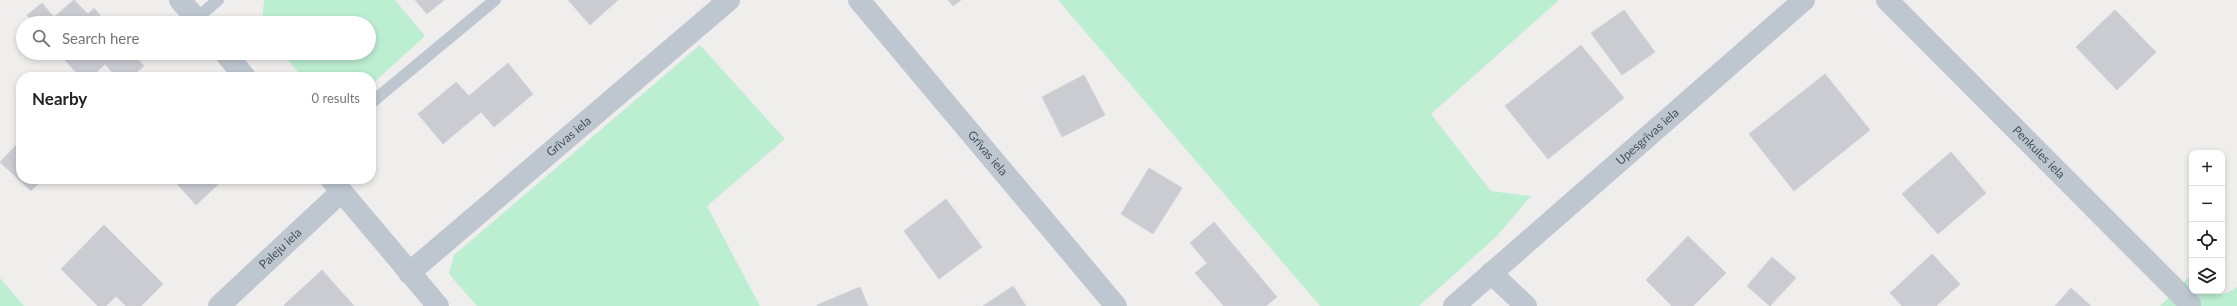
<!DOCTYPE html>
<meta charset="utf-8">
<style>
:root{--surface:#fff;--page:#f6f6f6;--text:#222;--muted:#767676;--line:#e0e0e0}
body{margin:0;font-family:Lato,sans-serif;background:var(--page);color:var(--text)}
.controls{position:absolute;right:12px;bottom:12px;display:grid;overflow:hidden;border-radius:8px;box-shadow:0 2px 6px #0003}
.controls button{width:36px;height:36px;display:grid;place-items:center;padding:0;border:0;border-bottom:1px solid var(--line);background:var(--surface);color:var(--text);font:20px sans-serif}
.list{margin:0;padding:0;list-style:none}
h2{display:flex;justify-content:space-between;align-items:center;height:52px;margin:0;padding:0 16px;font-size:17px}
h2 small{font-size:13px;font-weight:400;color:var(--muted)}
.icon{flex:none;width:22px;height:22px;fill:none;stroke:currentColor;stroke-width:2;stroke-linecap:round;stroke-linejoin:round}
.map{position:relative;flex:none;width:2237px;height:306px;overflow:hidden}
.search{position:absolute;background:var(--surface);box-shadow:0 2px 6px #0003;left:16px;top:16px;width:360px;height:44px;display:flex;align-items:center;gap:10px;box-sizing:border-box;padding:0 14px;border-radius:22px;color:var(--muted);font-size:15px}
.panel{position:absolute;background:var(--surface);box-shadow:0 2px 6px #0003;left:16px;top:72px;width:360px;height:112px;border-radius:16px}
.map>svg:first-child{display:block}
.green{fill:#bceed2}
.building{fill:#caccd2;stroke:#d1d3d9}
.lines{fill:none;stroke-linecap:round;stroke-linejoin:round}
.service{stroke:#bec7d0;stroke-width:12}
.minor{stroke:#bec7d0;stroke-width:22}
.labels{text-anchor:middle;stroke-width:3;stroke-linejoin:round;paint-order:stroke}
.street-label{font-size:12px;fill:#46505b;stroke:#fff}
</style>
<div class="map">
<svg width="2237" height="306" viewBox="0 0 2237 306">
<rect width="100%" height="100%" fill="#f0eeed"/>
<g class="green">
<polygon points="264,0 395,0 425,36 371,85 371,77 302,77 282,53 369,53 369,23 262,23"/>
<polygon points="1058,0 1559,0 1431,114 1491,191 1531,196 1497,236 1419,306 1320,306"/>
<polygon points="700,45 785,139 707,206 760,306 477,306 449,274 454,255"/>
<polygon points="2192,274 2192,291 2218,291 2223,295 2237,287 2237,306 2160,306"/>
<polygon points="0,278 24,306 0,306"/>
</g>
<g class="building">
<polygon points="74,0 88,14 94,8 107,23 34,23 27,15 42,3 54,17"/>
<polygon points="415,0 444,0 427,14"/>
<polygon points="568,0 618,0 590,25"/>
<polygon points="948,0 961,0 953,6"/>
<polygon points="1624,10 1655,52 1622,75 1591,33"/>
<polygon points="2115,10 2156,52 2117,90 2076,47"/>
<polygon points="1581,45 1624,98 1548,159 1505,106"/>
<polygon points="59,53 132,53 144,66 131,77 116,77 105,64 91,77 80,77"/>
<polygon points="508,63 533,94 494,127 481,112 443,144 418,114 456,82 469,96"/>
<polygon points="1825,74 1870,130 1794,191 1749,134"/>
<polygon points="1084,75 1105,115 1062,137 1042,97"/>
<polygon points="21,140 21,179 43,179 31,191 0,162"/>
<polygon points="1951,152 1986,193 1938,234 1902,194"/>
<polygon points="1149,168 1182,188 1153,234 1121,214"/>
<polygon points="173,179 224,179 196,205"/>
<polygon points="946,199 982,247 939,279 904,231"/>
<polygon points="1214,222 1277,297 1266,306 1224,306 1195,273 1207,263 1190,243"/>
<polygon points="104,225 163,284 141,306 126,306 116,296 106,306 98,306 61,269"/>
<polygon points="1688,236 1726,273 1693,306 1672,306 1646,280"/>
<polygon points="1932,254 1960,284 1936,306 1902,306 1890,293"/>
<polygon points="1772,257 1796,278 1770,306 1747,286"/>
<polygon points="322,270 354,306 285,306 284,305"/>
<polygon points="1013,286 1026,306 983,306"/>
<polygon points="860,287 868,306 817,306 817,305"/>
<polygon points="2071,288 2091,306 2055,306"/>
</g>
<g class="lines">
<g class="service">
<polyline points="196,19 218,0"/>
<polyline points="371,103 495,0"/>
</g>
<g class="minor">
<polyline points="180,0 200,23"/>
<path id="s1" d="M859,0L1116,306"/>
<path id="s2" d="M1887,0L2190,304"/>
<polyline points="225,53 245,77"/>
<polyline points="331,179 438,306"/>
<path id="s3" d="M409,273L729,0"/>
<polyline points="1491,273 1526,306"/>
<path id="s4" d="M219,306L341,192"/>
<path id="s5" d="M1454,306L1804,0"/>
</g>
</g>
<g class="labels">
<g class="street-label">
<text dy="4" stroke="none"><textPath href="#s3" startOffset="210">Grīvas iela</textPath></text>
<text dy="4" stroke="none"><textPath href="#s5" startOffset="257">Upesgrīvas iela</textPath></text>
<text dy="4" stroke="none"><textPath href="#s2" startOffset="215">Penkules iela</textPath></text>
<text dy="4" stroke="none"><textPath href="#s1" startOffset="200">Grīvas iela</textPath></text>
<text dy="4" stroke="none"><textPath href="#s4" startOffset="84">Paleju iela</textPath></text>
</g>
</g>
</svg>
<div class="controls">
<button>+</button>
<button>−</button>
<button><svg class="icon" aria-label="locate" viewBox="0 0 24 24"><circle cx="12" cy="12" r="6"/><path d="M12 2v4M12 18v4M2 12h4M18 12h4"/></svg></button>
<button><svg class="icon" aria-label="layers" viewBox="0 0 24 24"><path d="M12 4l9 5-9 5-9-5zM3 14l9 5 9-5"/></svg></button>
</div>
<div class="search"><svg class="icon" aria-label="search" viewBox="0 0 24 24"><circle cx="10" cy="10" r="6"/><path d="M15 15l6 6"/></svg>Search here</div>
<section class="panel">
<h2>Nearby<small>0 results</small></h2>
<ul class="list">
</ul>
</section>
</div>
